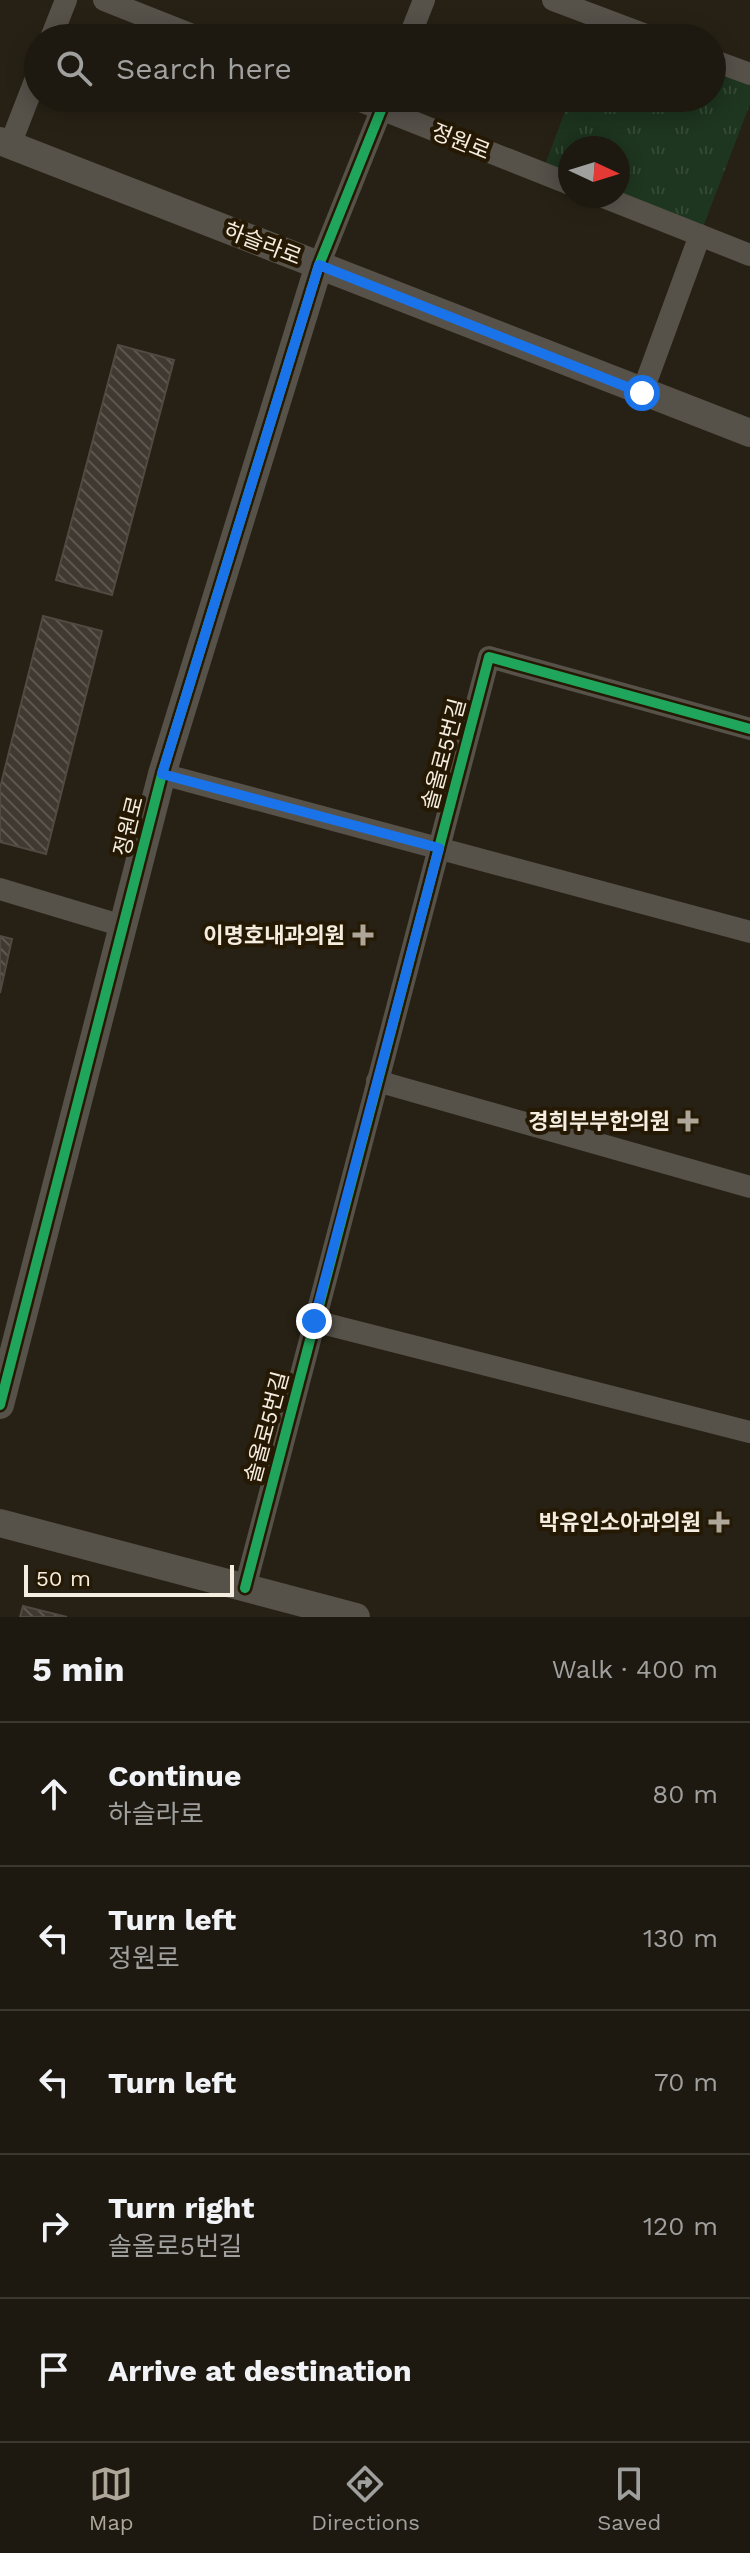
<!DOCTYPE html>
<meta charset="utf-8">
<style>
:root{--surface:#1d1910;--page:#2a261e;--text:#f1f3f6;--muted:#a0a09f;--line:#3b3830;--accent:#ada699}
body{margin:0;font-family:"Work Sans","Noto Sans KR",sans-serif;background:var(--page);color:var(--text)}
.compass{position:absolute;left:558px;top:136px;width:72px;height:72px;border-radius:50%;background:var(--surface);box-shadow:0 4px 20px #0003;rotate:94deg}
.scale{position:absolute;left:24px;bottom:20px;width:210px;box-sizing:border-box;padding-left:8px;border:4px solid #f5ede0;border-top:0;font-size:22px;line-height:28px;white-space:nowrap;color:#f5ede0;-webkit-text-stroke:6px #251904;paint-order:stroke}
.stop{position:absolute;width:24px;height:24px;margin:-18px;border:6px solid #1a73e8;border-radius:50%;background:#fff}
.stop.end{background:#1a73e8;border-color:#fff;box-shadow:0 2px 8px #0008}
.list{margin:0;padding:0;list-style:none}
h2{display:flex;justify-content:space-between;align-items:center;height:104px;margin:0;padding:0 32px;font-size:34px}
h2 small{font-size:26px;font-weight:400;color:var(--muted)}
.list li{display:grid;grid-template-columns:52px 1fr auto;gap:24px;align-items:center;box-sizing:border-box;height:144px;padding:0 32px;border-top:2px solid var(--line)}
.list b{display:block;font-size:30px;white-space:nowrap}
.list p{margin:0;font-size:26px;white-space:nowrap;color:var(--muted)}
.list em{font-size:26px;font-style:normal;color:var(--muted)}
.icon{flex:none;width:44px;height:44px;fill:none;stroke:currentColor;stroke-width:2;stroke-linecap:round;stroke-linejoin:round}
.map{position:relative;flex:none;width:750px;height:1617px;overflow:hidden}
.search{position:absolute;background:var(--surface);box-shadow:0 4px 20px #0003;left:24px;right:24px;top:24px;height:88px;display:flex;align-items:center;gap:20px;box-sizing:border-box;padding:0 28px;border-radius:44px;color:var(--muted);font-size:30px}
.sheet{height:824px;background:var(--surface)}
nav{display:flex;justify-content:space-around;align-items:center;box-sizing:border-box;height:112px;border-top:2px solid var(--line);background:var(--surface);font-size:22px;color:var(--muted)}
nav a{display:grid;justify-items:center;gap:4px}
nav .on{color:var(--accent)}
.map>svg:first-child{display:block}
.park{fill:url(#park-tufts)}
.building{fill:url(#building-back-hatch);stroke:#514942;stroke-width:2}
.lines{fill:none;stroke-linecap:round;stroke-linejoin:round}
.minor{stroke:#565149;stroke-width:22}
.tertiary{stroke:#565149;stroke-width:28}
.cycleway-casing{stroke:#251904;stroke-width:15}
.cycleway{stroke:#20a55d;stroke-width:10}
.route{stroke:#1a73e8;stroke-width:10}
.poi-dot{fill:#ada699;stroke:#251904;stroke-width:3}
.labels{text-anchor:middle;stroke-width:8;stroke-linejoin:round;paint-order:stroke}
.street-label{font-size:22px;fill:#f5ede0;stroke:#251904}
.poi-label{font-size:22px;font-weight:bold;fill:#f5ede0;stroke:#251904;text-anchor:end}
</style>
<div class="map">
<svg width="750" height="1617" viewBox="0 0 750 1617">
<defs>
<pattern id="park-tufts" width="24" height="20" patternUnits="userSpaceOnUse" patternTransform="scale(2)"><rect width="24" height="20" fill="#1e351f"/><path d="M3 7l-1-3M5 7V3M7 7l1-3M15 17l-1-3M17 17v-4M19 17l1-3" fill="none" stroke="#344934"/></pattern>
<pattern id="building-back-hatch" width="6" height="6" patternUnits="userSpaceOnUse" patternTransform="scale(2)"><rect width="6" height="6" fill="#403932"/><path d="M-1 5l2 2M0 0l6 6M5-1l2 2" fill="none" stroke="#5c564f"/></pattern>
</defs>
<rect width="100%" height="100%" fill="#272115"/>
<polygon class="park" points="712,60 750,74 750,104 700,235 618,196 618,148 570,148 570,184 542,173 570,98 712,98"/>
<g class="building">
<polygon points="118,345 174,360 112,595 56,580"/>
<polygon points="43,616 102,631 46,854 0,842 0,788"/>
<polygon points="0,936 12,939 0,993"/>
<polygon points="23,1606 67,1617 20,1617"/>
</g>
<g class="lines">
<g class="minor">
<polyline points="104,0 200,38"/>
<polyline points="553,0 654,38"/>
<polyline points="51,38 66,0"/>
<polyline points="409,38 424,0"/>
<polyline points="712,60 750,74"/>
<polyline points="353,98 570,184"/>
<polyline points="10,145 38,73"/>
<polyline points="601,196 750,255"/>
<polyline points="319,265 386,98"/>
<polyline points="642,393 700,235"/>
<polyline points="162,774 750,932"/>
<polyline points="0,889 123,926"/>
<polyline points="377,1081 750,1187"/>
<polyline points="314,1321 750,1432"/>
<polyline points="245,1588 489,657 750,729"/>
</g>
<g class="tertiary">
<polyline points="0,141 750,433"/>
<polyline points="0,1405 162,774 319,265"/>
<polyline points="0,1523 356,1617"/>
</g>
<defs>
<g id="cycleway">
<polyline points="0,1405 162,774 319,265 386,98"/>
<polyline points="245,1588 489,657 750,729"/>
</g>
</defs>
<use href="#cycleway" class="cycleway-casing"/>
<use href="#cycleway" class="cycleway"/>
</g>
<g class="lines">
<polyline class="route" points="314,1321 439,848 162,774 319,265 642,393"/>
</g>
<g class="poi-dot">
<path d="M359 923h8v8h8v8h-8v8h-8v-8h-8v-8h8z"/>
<path d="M684 1109h8v8h8v8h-8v8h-8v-8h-8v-8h8z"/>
<path d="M715 1510h8v8h8v8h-8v8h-8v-8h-8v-8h8z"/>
</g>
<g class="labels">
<g class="street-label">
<text transform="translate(461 141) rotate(22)" y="8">정원로</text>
<text transform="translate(263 243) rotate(21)" y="8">하슬라로</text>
<text transform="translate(443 754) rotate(-75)" y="8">솔올로5번길</text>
<text transform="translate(128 826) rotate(-76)" y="8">정원로</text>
<text transform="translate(266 1427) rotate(-75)" y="8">솔올로5번길</text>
</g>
<g class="poi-label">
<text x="345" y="943">이명호내과의원</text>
<text x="670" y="1129">경희부부한의원</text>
<text x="701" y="1530">박유인소아과의원</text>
</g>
</g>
</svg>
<svg class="compass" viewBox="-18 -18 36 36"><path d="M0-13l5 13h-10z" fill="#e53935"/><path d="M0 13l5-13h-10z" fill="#a0a09f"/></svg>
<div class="scale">50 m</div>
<div class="stop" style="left:642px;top:393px"></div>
<div class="stop end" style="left:314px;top:1321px"></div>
<div class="search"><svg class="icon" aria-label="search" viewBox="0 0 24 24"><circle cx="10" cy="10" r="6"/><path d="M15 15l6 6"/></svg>Search here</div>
</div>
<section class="sheet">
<h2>5 min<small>Walk · 400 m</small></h2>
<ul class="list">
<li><svg class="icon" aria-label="ahead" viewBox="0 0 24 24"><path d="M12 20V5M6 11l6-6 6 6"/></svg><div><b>Continue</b><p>하슬라로</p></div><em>80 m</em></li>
<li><svg class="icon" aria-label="left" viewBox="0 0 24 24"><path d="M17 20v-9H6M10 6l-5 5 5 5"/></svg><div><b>Turn left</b><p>정원로</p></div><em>130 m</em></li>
<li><svg class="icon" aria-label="left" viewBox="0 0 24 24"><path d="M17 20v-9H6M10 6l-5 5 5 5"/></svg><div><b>Turn left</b></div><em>70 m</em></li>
<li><svg class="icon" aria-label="right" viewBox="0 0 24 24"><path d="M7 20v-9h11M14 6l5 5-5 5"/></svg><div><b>Turn right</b><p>솔올로5번길</p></div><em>120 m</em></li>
<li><svg class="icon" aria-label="arrive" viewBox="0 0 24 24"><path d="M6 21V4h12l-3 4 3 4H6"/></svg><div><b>Arrive at destination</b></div></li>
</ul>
</section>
<nav>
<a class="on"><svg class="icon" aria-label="map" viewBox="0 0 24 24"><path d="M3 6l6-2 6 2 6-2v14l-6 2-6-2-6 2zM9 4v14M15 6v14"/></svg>Map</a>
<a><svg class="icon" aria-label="directions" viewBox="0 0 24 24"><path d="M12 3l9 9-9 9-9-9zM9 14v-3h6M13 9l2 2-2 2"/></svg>Directions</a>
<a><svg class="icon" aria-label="saved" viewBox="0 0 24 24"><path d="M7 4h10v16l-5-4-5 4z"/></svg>Saved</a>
</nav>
